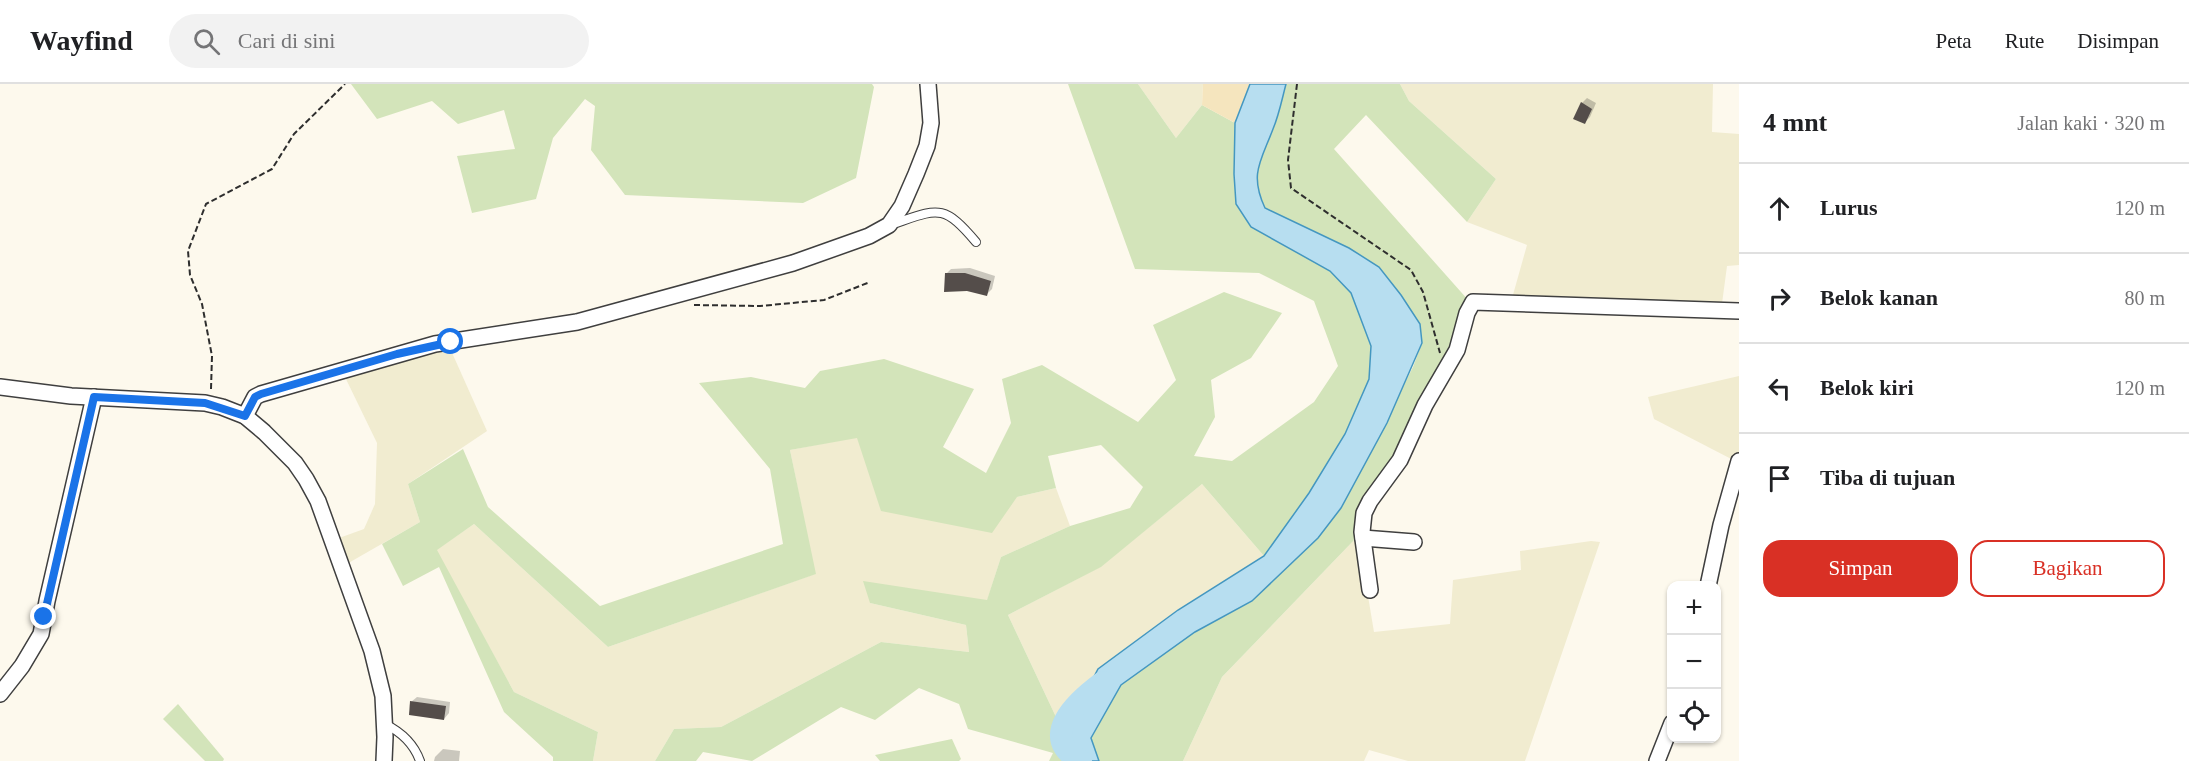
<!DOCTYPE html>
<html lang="id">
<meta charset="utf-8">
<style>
:root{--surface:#fff;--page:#f2f2f2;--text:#202124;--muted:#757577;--line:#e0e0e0;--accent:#d93025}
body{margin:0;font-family:Georgia,serif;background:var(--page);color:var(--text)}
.controls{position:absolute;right:18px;bottom:18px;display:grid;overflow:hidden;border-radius:12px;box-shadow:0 2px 4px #0004}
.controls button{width:54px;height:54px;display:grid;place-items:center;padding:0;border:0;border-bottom:2px solid var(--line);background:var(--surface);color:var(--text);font:30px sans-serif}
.stop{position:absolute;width:18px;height:18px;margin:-14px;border:4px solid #1a73e8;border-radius:50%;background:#fff}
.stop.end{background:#1a73e8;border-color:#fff;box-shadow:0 2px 6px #0008}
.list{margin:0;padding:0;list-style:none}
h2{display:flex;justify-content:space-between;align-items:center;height:78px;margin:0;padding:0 24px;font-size:26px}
h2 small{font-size:20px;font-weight:400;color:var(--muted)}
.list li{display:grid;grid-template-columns:39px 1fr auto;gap:18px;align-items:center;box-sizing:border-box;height:90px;padding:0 24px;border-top:2px solid var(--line)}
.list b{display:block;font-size:22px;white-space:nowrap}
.list em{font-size:20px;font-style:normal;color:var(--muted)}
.actions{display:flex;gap:12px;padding:18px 24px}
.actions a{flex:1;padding:14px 0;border:2px solid var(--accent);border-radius:18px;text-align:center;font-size:21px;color:var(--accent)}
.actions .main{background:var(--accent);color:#fff}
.icon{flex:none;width:33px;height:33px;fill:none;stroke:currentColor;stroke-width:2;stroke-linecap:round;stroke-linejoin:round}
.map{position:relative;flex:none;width:1739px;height:677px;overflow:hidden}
header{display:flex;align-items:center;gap:36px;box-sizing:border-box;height:84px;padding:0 30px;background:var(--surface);border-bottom:2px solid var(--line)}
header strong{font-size:28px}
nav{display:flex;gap:33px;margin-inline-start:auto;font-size:21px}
.search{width:420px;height:54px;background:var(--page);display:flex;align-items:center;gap:15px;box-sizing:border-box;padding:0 21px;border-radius:33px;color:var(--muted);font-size:22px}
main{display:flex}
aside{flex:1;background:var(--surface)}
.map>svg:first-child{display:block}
.farmland{fill:#f1ecd0}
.green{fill:#d3e4ba}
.sand{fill:#f5e5be}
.water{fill:#b7def0;stroke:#4497c0;stroke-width:1.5}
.shadow{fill:#0003}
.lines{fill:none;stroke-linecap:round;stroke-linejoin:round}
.river{stroke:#b7def0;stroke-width:22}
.building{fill:#544d4a}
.service-casing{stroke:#3f3f3f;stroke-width:10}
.minor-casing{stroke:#3f3f3f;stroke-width:18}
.path{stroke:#2e2e2e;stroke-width:2;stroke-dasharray:6 3;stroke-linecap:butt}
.service{stroke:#fff;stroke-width:8}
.minor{stroke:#fff;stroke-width:15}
.route{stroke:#1a73e8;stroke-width:8}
</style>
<header>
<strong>Wayfind</strong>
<div class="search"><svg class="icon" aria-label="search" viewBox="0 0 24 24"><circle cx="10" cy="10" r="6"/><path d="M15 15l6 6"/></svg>Cari di sini</div>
<nav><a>Peta</a><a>Rute</a><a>Disimpan</a></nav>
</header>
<main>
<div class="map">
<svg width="1739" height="677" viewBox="0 0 1739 677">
<rect width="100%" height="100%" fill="#fdf9ed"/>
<g class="farmland">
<polygon points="1138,0 1203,0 1202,21 1176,54"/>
<polygon points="1400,0 1713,0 1712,48 1739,50 1739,181 1727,182 1721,227 1509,225 1527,161 1467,138 1496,95 1409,17"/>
<polygon points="449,262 487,347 408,400 420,438 338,485 328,458 364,445 375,420 377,359 344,291"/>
<polygon points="1739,292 1739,379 1654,335 1648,313"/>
<polygon points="857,353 1017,413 1056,404 1070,442 1001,473 987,517 870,519 966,541 969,568 881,558 721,643 674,645 655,677 593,677 598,648 514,608 436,466 474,440 608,563 815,490 790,366"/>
<polygon points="1202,400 1264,472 1178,526 1098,585 1064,650 1008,531 1100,483"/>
<polygon points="1358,452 1374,548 1450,540 1453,496 1521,486 1520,467 1591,457 1600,458 1525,677 1408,677 1369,666 1364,677 1183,677 1222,593"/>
</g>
<g class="green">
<polygon points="351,0 872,0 874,3 856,94 803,119 625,111 591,66 595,22 585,15 553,54 536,115 472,129 457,72 515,65 504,26 458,40 432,17 377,35"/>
<polygon points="1068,0 1138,0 1176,54 1202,21 1235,39 1234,90 1236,120 1251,143 1331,187 1351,209 1371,262 1369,295 1345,350 1309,409 1264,472 1202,400 1101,483 1008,531 1064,650 1066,677 1049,677 1053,669 968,645 959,620 919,604 875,636 841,623 752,677 703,668 696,677 655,677 674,645 721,643 881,558 969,568 966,541 870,519 863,497 987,516 1001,473 1070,442 1130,424 1143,403 1101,361 1048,372 1056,404 1017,413 992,449 881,427 857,354 790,366 816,490 608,563 474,440 437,466 514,608 598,648 593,677 553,677 553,673 504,628 439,483 403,502 382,460 420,438 408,400 463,365 488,423 600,522 783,460 770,385 699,299 751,293 805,304 820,287 884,275 974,305 943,363 986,389 1011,339 1002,295 1042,281 1138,338 1176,296 1153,241 1224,208 1282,229 1251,274 1211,296 1215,333 1194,372 1232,377 1314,318 1338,282 1314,217 1259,189 1135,185"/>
<path d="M1286,0H1400L1409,17L1496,95L1467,138L1366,31L1334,65L1469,217L1461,223L1457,260L1358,452L1222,593L1183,677H1099L1091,654L1121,601L1195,548L1252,517L1318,454L1341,424L1413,283L1422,259L1420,240L1349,164L1265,124C1249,90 1261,77 1273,45C1279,31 1282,15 1286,0Z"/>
<polygon points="178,620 224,675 223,677 205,677 163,635"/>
<polygon points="952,655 961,675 959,677 880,677 875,671"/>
</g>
<polygon class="sand" points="1203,0 1250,0 1235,39 1202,21"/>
<path class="water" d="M1250,0H1286C1282,15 1279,31 1273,45C1261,77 1249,90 1265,124L1349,164L1379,183L1401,211L1420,240L1422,259L1387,339L1341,424L1318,454L1252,517L1195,548L1121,601L1091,654L1099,677H1066L1064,650L1098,585L1178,526L1264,472L1309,409L1345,350L1369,295L1371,262L1351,209L1330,187L1251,143L1236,120L1234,90L1235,39Z"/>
<g class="shadow">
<polygon points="1587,14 1596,19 1590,33 1585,38 1582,19"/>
<polygon points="970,184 995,192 992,205 987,210 946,190 951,185"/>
<polygon points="417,613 450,618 449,629 444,635 411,618"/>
<polygon points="443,665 460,667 459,677 434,677 435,673"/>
</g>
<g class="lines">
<path class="river" d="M1081,677C1036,654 1077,617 1103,598"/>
</g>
<g class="building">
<polygon points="1581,18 1592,25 1585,40 1573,35"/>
<polygon points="945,189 965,189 991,197 987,212 967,207 944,208"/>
<polygon points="410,617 446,622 444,636 409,631"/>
</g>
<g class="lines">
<defs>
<g id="service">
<path d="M893,140C938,125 943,119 976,158"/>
<path d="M385,640C401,648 414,660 420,677"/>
</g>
<g id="minor">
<polyline points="0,303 71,312 205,319 222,323 245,332 264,348 295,379 306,395 318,417 372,567 383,612 385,653 384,677"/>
<polyline points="245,332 255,313 261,310 435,260 577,238 793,179 869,152 889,141 902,122 916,90 927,62 931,39 928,0"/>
<polyline points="1363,454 1414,458"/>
<polyline points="1708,502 1721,441 1739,377"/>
<polyline points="1370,506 1362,448 1364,429 1370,417 1400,376 1425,321 1457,266 1467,229 1473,218 1739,227"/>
<polyline points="0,610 22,582 41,550 47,517 94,313"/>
<polyline points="1657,677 1672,639"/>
</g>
</defs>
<use href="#service" class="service-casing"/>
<use href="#minor" class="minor-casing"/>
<g class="path">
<polyline points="1297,0 1288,76 1291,104 1411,186 1423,208 1440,269"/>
<polyline points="694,221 760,222 824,216 870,198"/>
<polyline points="211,305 212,272 202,220 190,191 188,167 206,120 272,85 294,50 345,0"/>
</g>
<use href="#service" class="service"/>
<use href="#minor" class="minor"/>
</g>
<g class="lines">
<polyline class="route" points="44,533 94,313 205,319 245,332 255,313 261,310 397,270 451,258"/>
</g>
</svg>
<div class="controls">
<button>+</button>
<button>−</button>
<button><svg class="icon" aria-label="locate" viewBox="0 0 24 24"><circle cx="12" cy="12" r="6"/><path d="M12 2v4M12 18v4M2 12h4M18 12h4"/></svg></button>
</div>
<div class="stop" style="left:451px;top:258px"></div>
<div class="stop end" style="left:44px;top:533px"></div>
</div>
<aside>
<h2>4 mnt<small>Jalan kaki · 320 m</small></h2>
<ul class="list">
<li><svg class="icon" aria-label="ahead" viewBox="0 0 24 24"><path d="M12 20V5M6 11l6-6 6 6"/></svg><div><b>Lurus</b></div><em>120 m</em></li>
<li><svg class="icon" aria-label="right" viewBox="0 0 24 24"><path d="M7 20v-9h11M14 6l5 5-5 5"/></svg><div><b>Belok kanan</b></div><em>80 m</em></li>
<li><svg class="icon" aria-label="left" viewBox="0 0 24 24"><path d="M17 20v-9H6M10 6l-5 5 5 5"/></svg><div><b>Belok kiri</b></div><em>120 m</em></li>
<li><svg class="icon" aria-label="arrive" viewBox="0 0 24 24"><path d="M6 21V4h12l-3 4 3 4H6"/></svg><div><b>Tiba di tujuan</b></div></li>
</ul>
<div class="actions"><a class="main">Simpan</a><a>Bagikan</a></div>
</aside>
</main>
